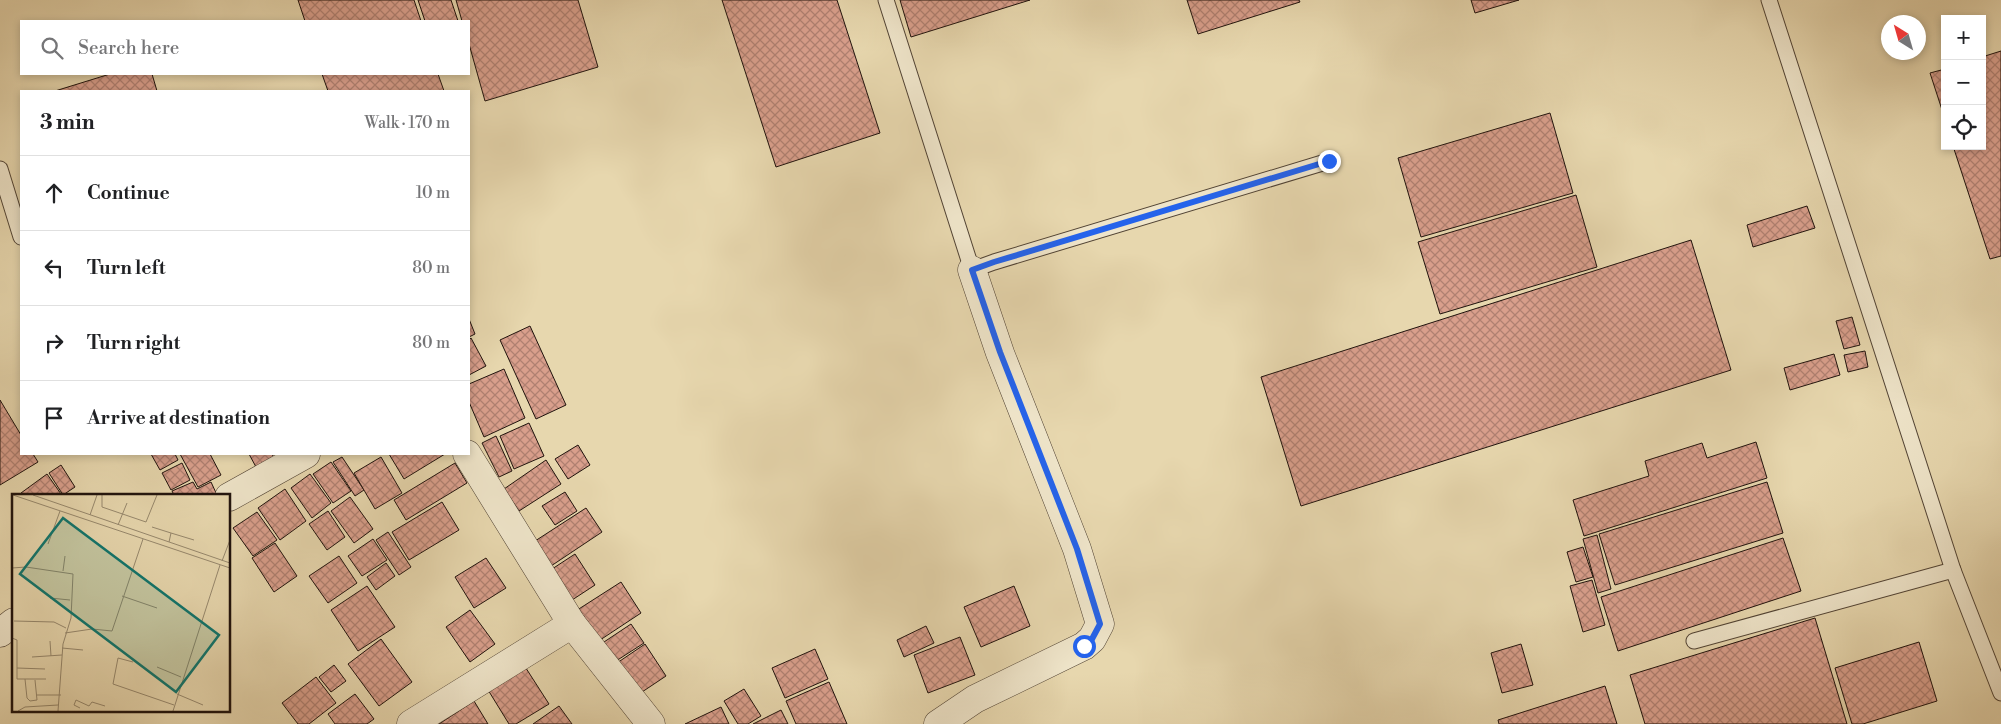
<!DOCTYPE html>
<meta charset="utf-8">
<style>
:root{--surface:#fff;--page:#f6f6f6;--text:#202124;--muted:#757577;--line:#e0e0e0}
body{margin:0;font-family:"Libre Bodoni",serif;background:var(--page);color:var(--text)}
.controls{position:absolute;right:15px;top:15px;display:grid;overflow:hidden;border-radius:0px;box-shadow:0 2px 8px #0003}
.controls button{width:45px;height:45px;display:grid;place-items:center;padding:0;border:0;border-bottom:1px solid var(--line);background:var(--surface);color:var(--text);font:25px sans-serif}
.compass{position:absolute;left:1881px;top:15px;width:45px;height:45px;border-radius:50%;background:var(--surface);box-shadow:0 2px 8px #0003;rotate:323deg}
.stop{position:absolute;width:15px;height:15px;margin:-11px;border:4px solid #2563eb;border-radius:50%;background:#fff}
.stop.end{background:#2563eb;border-color:#fff;box-shadow:0 1px 5px #0008}
.list{margin:0;padding:0;list-style:none}
h2{display:flex;justify-content:space-between;align-items:center;height:65px;margin:0;padding:0 20px;font-size:21px}
h2 small{font-size:16px;font-weight:400;color:var(--muted)}
.list li{display:grid;grid-template-columns:32px 1fr auto;gap:15px;align-items:center;box-sizing:border-box;height:75px;padding:0 20px;border-top:1px solid var(--line)}
.list b{display:block;font-size:19px;white-space:nowrap}
.list em{font-size:16px;font-style:normal;color:var(--muted)}
.icon{flex:none;width:28px;height:28px;fill:none;stroke:currentColor;stroke-width:2;stroke-linecap:round;stroke-linejoin:round}
.map{position:relative;flex:none;width:2001px;height:724px;overflow:hidden}
.search{position:absolute;background:var(--surface);box-shadow:0 2px 8px #0003;left:20px;top:20px;width:450px;height:55px;display:flex;align-items:center;gap:12px;box-sizing:border-box;padding:0 18px;border-radius:0px;color:var(--muted);font-size:19px}
.panel{position:absolute;background:var(--surface);box-shadow:0 2px 8px #0003;left:20px;top:90px;width:450px;height:365px;border-radius:0px}
.map>svg:first-child{display:block}
.building{fill:url(#building-cross-hatch);stroke:#20130d}
.lines{fill:none;stroke-linecap:round;stroke-linejoin:round}
.service-casing{stroke:#524435;stroke-width:17}
.minor-casing{stroke:#524435;stroke-width:29}
.service{stroke:#efe5ca;stroke-width:15}
.minor{stroke:#efe5ca;stroke-width:28}
.route{stroke:#2563eb;stroke-width:6}
.inset-road{fill:none;stroke:#97896e;stroke-width:1}
.view{fill:#0f766e;fill-opacity:0.15;stroke:#0f766e;stroke-width:2.5}
.inset-edge{fill:none;stroke:#20130d;stroke-width:2.5}
</style>
<div class="map">
<svg width="2001" height="724" viewBox="0 0 2001 724">
<defs>
<pattern id="building-cross-hatch" width="8" height="8" patternUnits="userSpaceOnUse" patternTransform="scale(1.25)"><rect width="8" height="8" fill="#d99f8c"/><path d="M0 0l8 8M0 8l8-8" fill="none" stroke="#b08071"/></pattern>
</defs>
<rect width="100%" height="100%" fill="#e7d7ae"/>
<filter id="stains"><feTurbulence type="fractalNoise" baseFrequency=".004" numOctaves="4"/><feColorMatrix values="0 0 0 0 .2 0 0 0 0 .09 0 0 0 0 .02 0 0 0 .5 -.17"/></filter>
<radialGradient id="worn" r=".72"><stop offset=".6" stop-color="#630" stop-opacity="0"/><stop offset="1" stop-color="#630" stop-opacity=".3"/></radialGradient>
<g class="building">
<polygon points="298,0 414,0 421,21 305,21"/>
<polygon points="418,0 451,0 458,21 425,21"/>
<polygon points="456,0 578,0 598,67 485,101 469,44 469,21 462,21"/>
<polygon points="722,0 837,0 880,133 776,167"/>
<polygon points="900,0 1030,0 911,37"/>
<polygon points="1187,0 1299,0 1300,2 1198,34"/>
<polygon points="1471,0 1519,0 1475,13"/>
<polygon points="2001,51 2001,256 1990,259 1953,146 1982,146 1982,57"/>
<polygon points="1945,69 1945,119 1930,73"/>
<polygon points="110,74 152,74 157,91 55,91"/>
<polygon points="322,74 438,74 444,91 328,91"/>
<polygon points="1550,113 1573,193 1421,237 1398,158"/>
<polygon points="1576,195 1597,267 1440,314 1418,242"/>
<polygon points="1807,206 1815,228 1753,247 1747,225"/>
<polygon points="1691,240 1731,370 1301,506 1261,377"/>
<polygon points="1852,317 1860,345 1844,349 1836,321"/>
<polygon points="469,319 475,334 469,337"/>
<polygon points="530,326 566,405 536,419 500,340"/>
<polygon points="471,338 486,366 469,375 469,340"/>
<polygon points="1865,351 1868,367 1848,372 1844,355"/>
<polygon points="1834,354 1840,375 1790,390 1784,368"/>
<polygon points="504,369 525,418 484,437 469,402 469,384"/>
<polygon points="0,400 21,435 21,454 33,454 38,462 0,485"/>
<polygon points="529,423 544,456 514,469 500,436"/>
<polygon points="496,436 512,471 499,477 482,443"/>
<polygon points="1756,442 1767,478 1584,536 1573,500 1649,476 1645,461 1702,443 1707,458"/>
<polygon points="578,445 590,465 568,479 555,459"/>
<polygon points="151,454 175,454 178,460 160,470"/>
<polygon points="180,454 210,454 221,475 198,487"/>
<polygon points="249,454 272,454 274,458 256,467"/>
<polygon points="389,454 445,454 404,479"/>
<polygon points="342,457 364,490 355,496 333,462"/>
<polygon points="381,457 402,493 375,509 354,473"/>
<polygon points="546,460 561,484 519,511 504,489"/>
<polygon points="331,462 351,491 333,503 313,474"/>
<polygon points="182,463 190,480 171,490 162,473"/>
<polygon points="455,463 467,483 406,520 394,500"/>
<polygon points="61,465 75,487 63,495 49,473"/>
<polygon points="47,474 61,494 23,495 21,493"/>
<polygon points="310,474 331,503 312,518 291,488"/>
<polygon points="193,482 197,489 211,482 217,495 174,495 172,491"/>
<polygon points="1767,482 1783,533 1615,585 1599,534"/>
<polygon points="285,489 306,521 280,540 258,508"/>
<polygon points="565,492 577,511 555,525 542,506"/>
<polygon points="350,497 373,529 354,543 331,511"/>
<polygon points="442,502 459,530 409,560 392,532"/>
<polygon points="586,508 602,532 548,568 532,543"/>
<polygon points="328,511 345,537 327,550 309,524"/>
<polygon points="257,512 277,540 253,556 233,528"/>
<polygon points="388,532 411,567 399,575 376,540"/>
<polygon points="1597,535 1611,589 1598,593 1583,539"/>
<polygon points="1783,538 1801,591 1618,651 1601,597"/>
<polygon points="373,539 387,560 362,576 348,556"/>
<polygon points="275,543 297,576 274,592 252,558"/>
<polygon points="1583,547 1593,577 1576,582 1567,552"/>
<polygon points="575,554 595,585 569,602 549,571"/>
<polygon points="339,556 357,583 328,603 309,576"/>
<polygon points="486,558 506,588 474,608 455,577"/>
<polygon points="386,563 395,576 376,590 367,577"/>
<polygon points="1592,580 1605,625 1583,632 1570,586"/>
<polygon points="621,582 641,613 591,646 571,614"/>
<polygon points="367,586 395,627 358,651 331,610"/>
<polygon points="1014,586 1030,626 981,647 964,607"/>
<polygon points="470,610 495,644 470,662 446,627"/>
<polygon points="1815,618 1847,724 1645,724 1630,675"/>
<polygon points="631,624 644,643 616,661 604,642"/>
<polygon points="926,626 934,643 904,657 897,640"/>
<polygon points="960,637 975,675 928,693 914,655"/>
<polygon points="381,639 412,682 379,706 348,664"/>
<polygon points="1919,642 1937,701 1863,724 1852,724 1835,668"/>
<polygon points="645,644 666,676 639,694 617,663"/>
<polygon points="1521,644 1533,685 1502,693 1491,653"/>
<polygon points="815,649 828,679 785,698 772,668"/>
<polygon points="522,662 549,704 516,724 509,724 485,685"/>
<polygon points="334,665 346,681 331,692 319,677"/>
<polygon points="316,677 336,703 309,724 298,724 282,703"/>
<polygon points="829,682 847,724 796,724 786,701"/>
<polygon points="1605,686 1617,724 1499,724 1498,720"/>
<polygon points="744,689 761,716 748,724 738,724 724,701"/>
<polygon points="355,694 374,719 367,724 335,724 328,714"/>
<polygon points="474,701 488,724 439,724"/>
<polygon points="559,706 572,724 533,724"/>
<polygon points="721,707 729,724 685,724"/>
<polygon points="781,710 788,724 753,724"/>
</g>
<g class="lines">
<defs>
<g id="service">
<polyline points="886,0 972,270 994,262 1329,161"/>
<polyline points="1769,0 1953,570 2001,693"/>
<polyline points="0,169 21,237"/>
<polyline points="1694,641 1953,570"/>
</g>
<g id="minor">
<polyline points="467,454 572,624 651,724"/>
<polyline points="229,497 306,454"/>
<polyline points="0,633 14,622"/>
<polyline points="411,724 572,624"/>
<polyline points="938,724 975,699 1084,646 1092,639 1100,624 1077,549 1000,353 972,270"/>
</g>
</defs>
<use href="#service" class="service-casing"/>
<use href="#minor" class="minor-casing"/>
<use href="#service" class="service"/>
<use href="#minor" class="minor"/>
</g>
<g class="lines">
<polyline class="route" points="1084,646 1092,639 1100,624 1077,549 1000,352 972,270 994,262 1329,161"/>
</g>
<g transform="translate(12 494)">
<rect width="218" height="218" fill="#e7d7ae"/>
<path class="inset-road" d="M1,1L218,74M21,1L218,69M90,1V13L134,28L145,1M78,21L85,1M106,31L115,9M140,33L159,39M157,48L159,39L182,46M36,50L48,17M210,67L218,46M0,74L14,73L61,80L59,124L51,150L46,217M51,77L53,62M110,102L145,114M38,104L58,106M2,127L42,128L54,134M53,139L80,135L100,137L131,45M0,144L5,146V185H34M38,147L39,162M50,154L71,156M20,163L50,161M121,168L106,164L101,190L162,211M145,173L169,183M5,174L33,175M13,185L15,204L18,207L25,206L23,186M165,200L191,211M25,201H49M77,212L80,208L93,212M68,214L62,211L64,206L77,212M6,217L13,213L46,211M161,217L208,71"/>
<path class="view" d="M51,24L207,141L164,198L8,80Z"/>
<rect width="218" height="218" class="inset-edge"/>
</g>
<rect width="100%" height="100%" filter="url(#stains)"/>
<rect width="100%" height="100%" fill="url(#worn)"/>
</svg>
<div class="controls">
<button>+</button>
<button>−</button>
<button><svg class="icon" aria-label="locate" viewBox="0 0 24 24"><circle cx="12" cy="12" r="6"/><path d="M12 2v4M12 18v4M2 12h4M18 12h4"/></svg></button>
</div>
<svg class="compass" viewBox="-18 -18 36 36"><path d="M0-13l5 13h-10z" fill="#e53935"/><path d="M0 13l5-13h-10z" fill="#757577"/></svg>
<div class="stop" style="left:1084px;top:646px"></div>
<div class="stop end" style="left:1329px;top:161px"></div>
<div class="search"><svg class="icon" aria-label="search" viewBox="0 0 24 24"><circle cx="10" cy="10" r="6"/><path d="M15 15l6 6"/></svg>Search here</div>
<section class="panel">
<h2>3 min<small>Walk · 170 m</small></h2>
<ul class="list">
<li><svg class="icon" aria-label="ahead" viewBox="0 0 24 24"><path d="M12 20V5M6 11l6-6 6 6"/></svg><div><b>Continue</b></div><em>10 m</em></li>
<li><svg class="icon" aria-label="left" viewBox="0 0 24 24"><path d="M17 20v-9H6M10 6l-5 5 5 5"/></svg><div><b>Turn left</b></div><em>80 m</em></li>
<li><svg class="icon" aria-label="right" viewBox="0 0 24 24"><path d="M7 20v-9h11M14 6l5 5-5 5"/></svg><div><b>Turn right</b></div><em>80 m</em></li>
<li><svg class="icon" aria-label="arrive" viewBox="0 0 24 24"><path d="M6 21V4h12l-3 4 3 4H6"/></svg><div><b>Arrive at destination</b></div></li>
</ul>
</section>
</div>
